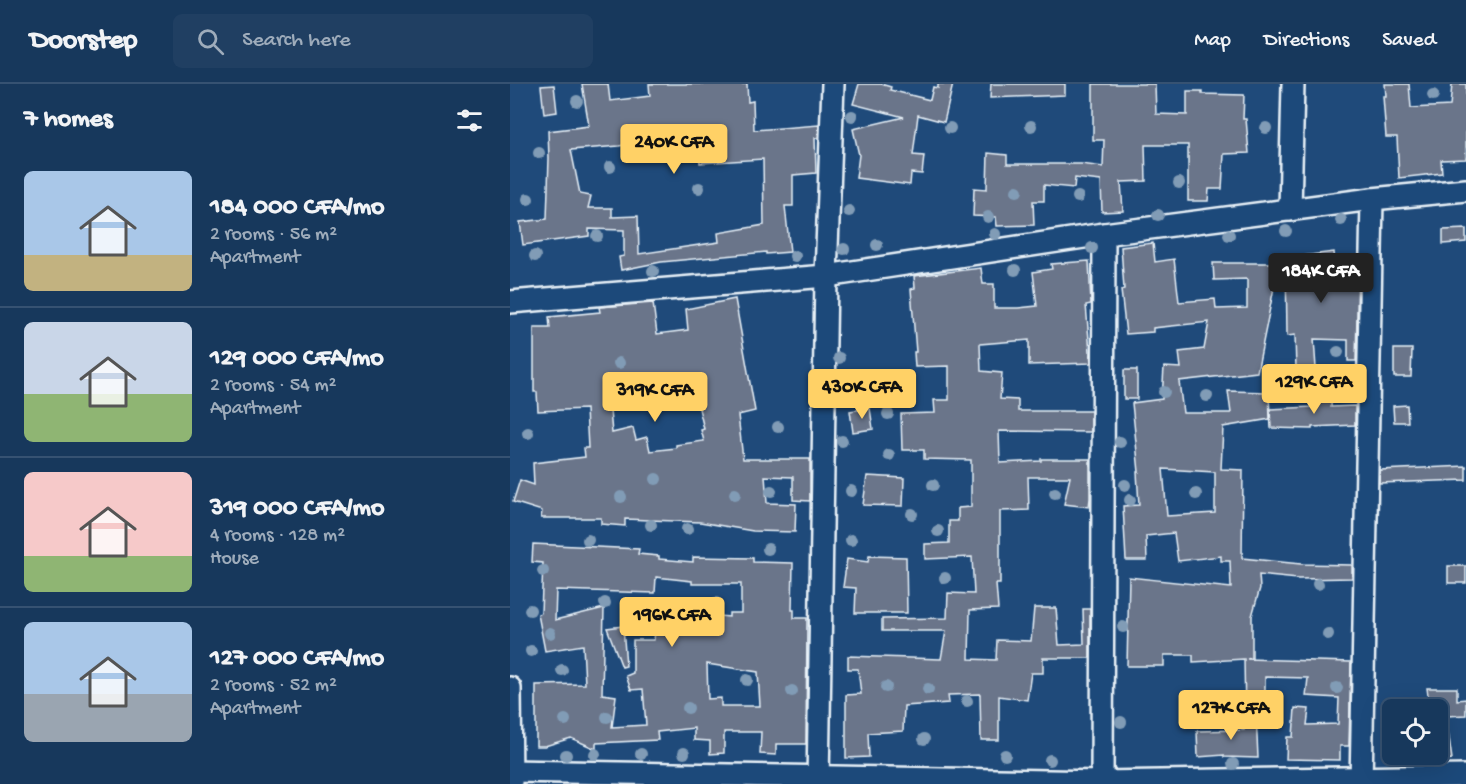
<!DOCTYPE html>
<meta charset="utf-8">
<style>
body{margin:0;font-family:"Gochi Hand",sans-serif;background:#203f62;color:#f1f3f6;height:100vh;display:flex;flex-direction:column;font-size:22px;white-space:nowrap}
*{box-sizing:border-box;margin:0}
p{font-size:20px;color:#9eacbb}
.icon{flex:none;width:33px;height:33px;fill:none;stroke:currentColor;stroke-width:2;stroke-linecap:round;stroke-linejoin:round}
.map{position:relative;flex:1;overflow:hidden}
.details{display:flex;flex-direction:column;background:#17385c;width:510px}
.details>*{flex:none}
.fabs{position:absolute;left:872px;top:615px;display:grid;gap:12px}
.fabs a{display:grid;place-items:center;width:66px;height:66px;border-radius:9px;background:#17385c;box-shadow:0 6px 24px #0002,0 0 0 2px #365272;font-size:30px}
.price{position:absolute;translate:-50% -51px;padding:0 14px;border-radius:6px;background:#ffd166;color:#111;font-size:20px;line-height:39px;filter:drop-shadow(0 2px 3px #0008)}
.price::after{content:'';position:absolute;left:50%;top:36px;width:18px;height:14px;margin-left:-9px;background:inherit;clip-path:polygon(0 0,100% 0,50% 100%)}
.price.active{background:#222;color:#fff}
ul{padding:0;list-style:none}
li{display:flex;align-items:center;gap:18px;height:150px;padding:0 24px}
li+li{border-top:2px solid #365272}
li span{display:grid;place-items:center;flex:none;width:168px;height:120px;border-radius:9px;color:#555}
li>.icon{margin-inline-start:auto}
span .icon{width:72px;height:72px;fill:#fffc;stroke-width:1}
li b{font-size:26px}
h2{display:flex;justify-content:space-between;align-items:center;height:72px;padding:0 24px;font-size:26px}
header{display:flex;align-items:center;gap:36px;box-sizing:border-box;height:84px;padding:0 30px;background:#17385c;border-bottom:2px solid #365272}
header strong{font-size:28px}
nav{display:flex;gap:33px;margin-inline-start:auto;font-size:21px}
.search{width:420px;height:54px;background:#203f62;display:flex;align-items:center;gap:15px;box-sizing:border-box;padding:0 21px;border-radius:9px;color:#9eacbb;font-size:22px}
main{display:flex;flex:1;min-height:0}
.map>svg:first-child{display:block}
</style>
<header>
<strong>Doorstep</strong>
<div class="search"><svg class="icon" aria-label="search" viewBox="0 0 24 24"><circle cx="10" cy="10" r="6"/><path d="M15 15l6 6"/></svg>Search here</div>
<nav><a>Map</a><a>Directions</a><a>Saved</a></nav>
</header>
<main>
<section class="details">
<h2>7 homes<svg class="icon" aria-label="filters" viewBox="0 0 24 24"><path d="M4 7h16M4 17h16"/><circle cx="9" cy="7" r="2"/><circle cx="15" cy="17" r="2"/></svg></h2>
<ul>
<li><span style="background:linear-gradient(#a9c7e8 70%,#c2b280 0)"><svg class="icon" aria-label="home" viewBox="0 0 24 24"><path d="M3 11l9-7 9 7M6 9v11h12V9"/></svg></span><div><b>184 000 CFA/mo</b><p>2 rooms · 56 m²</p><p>Apartment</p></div></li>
<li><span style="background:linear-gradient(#c9d6e8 60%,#8fb573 0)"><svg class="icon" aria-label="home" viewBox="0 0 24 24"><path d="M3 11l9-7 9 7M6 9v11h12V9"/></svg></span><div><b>129 000 CFA/mo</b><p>2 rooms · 54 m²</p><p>Apartment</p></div></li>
<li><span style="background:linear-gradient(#f6c9c9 70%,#8fb573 0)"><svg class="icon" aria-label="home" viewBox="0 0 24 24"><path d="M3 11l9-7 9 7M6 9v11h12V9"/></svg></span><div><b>319 000 CFA/mo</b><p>4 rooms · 128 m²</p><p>House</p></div></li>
<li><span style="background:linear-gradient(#a9c7e8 60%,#9aa5b1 0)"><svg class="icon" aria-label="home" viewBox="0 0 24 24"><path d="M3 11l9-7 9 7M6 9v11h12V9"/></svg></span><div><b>127 000 CFA/mo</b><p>2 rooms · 52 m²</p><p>Apartment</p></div></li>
</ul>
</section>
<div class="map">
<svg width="956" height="700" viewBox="0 0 956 700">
<rect width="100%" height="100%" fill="#1f4a7a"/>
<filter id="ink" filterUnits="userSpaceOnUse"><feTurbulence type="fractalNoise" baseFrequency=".0167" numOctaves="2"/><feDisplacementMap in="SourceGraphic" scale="12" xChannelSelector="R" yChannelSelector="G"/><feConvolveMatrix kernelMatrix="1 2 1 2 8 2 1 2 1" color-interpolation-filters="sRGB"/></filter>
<g filter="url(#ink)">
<g fill="#6a748a" stroke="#e8f1f8" stroke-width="1.5" fill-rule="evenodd">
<path d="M72,0h26l2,17 40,-5 -1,-12h98l1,18 5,-1 1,29 65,-5 -1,13h-3l1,35 -23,2v31h-8l5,46 -24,2v-2l-105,10 -40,8 -2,-13 5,-1v-26l-35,-1v7l-66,9 -3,-23 27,-3 2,-61 -1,-27 41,-5zM174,50v4h14l2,25 63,-4 1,66 -46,8 1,9 -80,12 -1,-38 -26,1v-9h-24l3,-12 -11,-2 -9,-44 48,-4z"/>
<path d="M349,0h22l10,3 -1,3 40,10 3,-13 5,1v-4h15l-9,38 -26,-7 -5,40 11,1 -2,18 -11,-1 -1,12 -54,-7 3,-23 -6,-26 51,-12 -51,-13z"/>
<path d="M481,0h74v11l-75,3z"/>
<path d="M583,0h62l1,30 31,1v-24h15v3l42,1 -1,24h3l3,34 -25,1 -2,35h-13l-1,12h-20v-56h-43l1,36 -25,1 2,29 -21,1 -1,-31 -26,-3 -1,10 -30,-3v16h-11l1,24 -37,1 -1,-9 -23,-1 1,-28 13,1 1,-36 19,2v9h74l22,3 1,-27h-11z"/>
<path d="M875,0h24l2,24 39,-2 2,-22h14v75l-25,1 1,13 -43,5 -2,-41h-11l-3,-41h3z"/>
<path d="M44,1l3,27 -13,2 -3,-28z"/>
<path d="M956,145v13l-23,2v-14z"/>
<path d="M643,159l2,19 19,-3 5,43 36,-3 1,10 31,-1v-29l-33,1 -1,-17h66l-22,109 -78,9 4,32h48l-3,-22 41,1 1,27 -47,8 -2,42 22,1 -1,88 59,6 51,1v13l-54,1 -39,-4 1,13 -8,28v42l-5,1 104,3 -2,84h-9v14l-54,-1 1,-22h6l2,-29 14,1 -2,16 31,-1 1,-26 -33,-2 2,-18 -43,-1v36h-20l-1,-54 -51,3v-7h-29v11h-37l2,-89 102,11 -1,-27h-9v-5l-43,5 -4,-28 -28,3 1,24h-21l-3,-54 16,-1 -2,-33h2l-7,-69 30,-4 2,-32 17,1 -2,-16 25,-3 5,-27 -56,6v4l-27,2 -5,-44 3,-1 -3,-42zM653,385l52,3v41l-48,3z"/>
<path d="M824,168l1,12h23l-2,97h-8v-21l-34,-1 2,29 -20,1 -1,-34 -8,1 -1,-78z"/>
<path d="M579,177l2,43 -5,1 5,58 -62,2v-25l-49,4 1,27 21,2 -2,26 18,1v11h73v21l-92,-1 1,32 41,-2v-2h49v39l-1,9 -25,-3 6,-27h-42l1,33 -29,1v73h-4l2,25 -28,1 -1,49 27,1 1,-20 34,1 3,-33h22l3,37 25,-1 -1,-35h7v49h-47v15h-12l-4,27 -28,-4v44h-18l-1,-46 -32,1 1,8 -45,3 -1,25 -35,2 1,24 -23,1v-63l15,-1 -3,-25h-10v-13l93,3 5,-28h-64v-12l65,-1 1,-25 26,1 -2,-37 -47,2v-15l24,-1v-22h9v-13l13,-1v-47l-47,-1v-9h-22l-1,-36 34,-1 -1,-13h15v-34l-34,1 -1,-15h2l-5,-63 4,-1 -1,-12 67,-8 2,16h11v24h24l19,-2 -4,-34 19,-3 -1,-5z"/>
<path d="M225,215l20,112 -17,4 5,44h67v42l-17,-1v-23l-28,-1 2,27 29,1 -1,28 -42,-1 -53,-9 -75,-3v7l-24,-2v-6h-60l1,-7 -29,-9 7,-22 14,5 -1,-22 52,-6 -1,-9h4l-2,-39 -48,2 -1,-19h-3v-64h16l-1,-11 51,-5 -1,-5 54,-4 4,31 31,-4 -2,-21zM185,308l9,37 -3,1 3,11 -28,4v3l-26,3 -3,-14 -11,3 -3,-12 -21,5 -3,-34z"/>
<path d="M884,265h18l-1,28h-17z"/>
<rect x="614" y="286" width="13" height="29"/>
<path d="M802,308h20l-1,15 24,-1v19l-43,2v2l-41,-1 -1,-19 42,-2z"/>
<path d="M897,321l1,17h-14l-1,-16z"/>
<path d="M360,324l3,21 -20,3 -3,-21z"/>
<path d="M956,382v14l-87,3 1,-13z"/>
<path d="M357,392l37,2 -1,28 -40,-1z"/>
<path d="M23,460l106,5 -1,5 21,2v3l34,3v-5l60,1v4l40,1 -1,47h2v8h13l-1,126h-30v11l-16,-1 1,-22h-37v21l-14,1v-13l-16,-1v-12l-37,4 1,8 -62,3v6l-25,-11 -26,8h-9v-61l49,-1 -2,-39 -38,6 -7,-37 3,-1 2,-50 -11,-1zM146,493l36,4v3h49v29h-12v4l-43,-4v7l-29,-4 -3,24h-21v33l-7,3 5,14 12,-1 3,36 -34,2 4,-31 -14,-2 2,-86 -49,12 1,-30 99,3zM197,580l51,8 2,34h-39v-8l-13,1z"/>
<path d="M359,472l37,1 1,56h-52l1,-25 -13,-1 4,-28 21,3z"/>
<rect x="938" y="482" width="18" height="17"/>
<path d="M113,542l3,40 -4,1 -15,-39z"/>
<path d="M917,604h30v12l9,-1v16l-20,1 6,43 -15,2v-48h4v-3h-11z"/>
<path d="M746,629l2,45 -34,-1v-2l-26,2 -1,-26 47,-1 -1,-16z"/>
</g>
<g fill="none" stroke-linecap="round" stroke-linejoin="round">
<defs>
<g id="street">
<path d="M780,126l3,-126"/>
<path d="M0,218l316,-26 278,-42 268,-35 94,-9"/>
<path d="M0,604l1,95"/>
<path d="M0,687l591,11 365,-6"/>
<path d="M308,700l8,-508 7,-192"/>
<path d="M592,700l2,-550"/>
<path d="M851,700l11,-585"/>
</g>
</defs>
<use href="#street" stroke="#e8f1f8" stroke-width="26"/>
<use href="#street" stroke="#1f4a7a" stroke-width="21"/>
</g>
<g fill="#819cb6">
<circle cx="923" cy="11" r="6"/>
<circle cx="67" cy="17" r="6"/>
<circle cx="342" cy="32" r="6"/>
<circle cx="521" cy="42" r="6"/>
<circle cx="440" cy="44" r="6"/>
<circle cx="756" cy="44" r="6"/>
<circle cx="29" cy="69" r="6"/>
<circle cx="100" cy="83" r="6"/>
<circle cx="669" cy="99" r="6"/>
<circle cx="189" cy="104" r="6"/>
<circle cx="507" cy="107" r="6"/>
<circle cx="568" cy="113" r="6"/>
<circle cx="18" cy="115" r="6"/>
<circle cx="339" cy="127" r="6"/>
<circle cx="648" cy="131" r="6"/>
<circle cx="478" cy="133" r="6"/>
<circle cx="831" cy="136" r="6"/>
<circle cx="776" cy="147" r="6"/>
<circle cx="485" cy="150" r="6"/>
<circle cx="719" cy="151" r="6"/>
<circle cx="87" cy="152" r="6"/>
<circle cx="367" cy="161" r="6"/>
<circle cx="582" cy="164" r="6"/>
<circle cx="334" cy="165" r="6"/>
<circle cx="25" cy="172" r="6"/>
<circle cx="285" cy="172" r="6"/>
<circle cx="505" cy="186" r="6"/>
<circle cx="143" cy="187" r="6"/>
<circle cx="828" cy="268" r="6"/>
<circle cx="329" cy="274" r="6"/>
<circle cx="109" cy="279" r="6"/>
<circle cx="798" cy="300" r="6"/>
<circle cx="654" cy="308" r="6"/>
<circle cx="336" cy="311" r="6"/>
<circle cx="697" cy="312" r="6"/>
<circle cx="378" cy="330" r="6"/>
<circle cx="268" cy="343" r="6"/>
<circle cx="18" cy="349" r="6"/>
<circle cx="332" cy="357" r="6"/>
<circle cx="610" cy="358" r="6"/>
<circle cx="379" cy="371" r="6"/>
<circle cx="146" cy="395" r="6"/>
<circle cx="423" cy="401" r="6"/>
<circle cx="615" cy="401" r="6"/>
<circle cx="261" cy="407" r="6"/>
<circle cx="341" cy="407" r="6"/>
<circle cx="545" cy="409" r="6"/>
<circle cx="225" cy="410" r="6"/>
<circle cx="686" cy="410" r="6"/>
<circle cx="111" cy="413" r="6"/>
<circle cx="620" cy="416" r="6"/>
<circle cx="402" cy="430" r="6"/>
<circle cx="141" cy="441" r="6"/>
<circle cx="177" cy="445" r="6"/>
<circle cx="428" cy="447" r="6"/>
<circle cx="78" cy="456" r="6"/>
<circle cx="341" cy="456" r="6"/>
<circle cx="258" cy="465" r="6"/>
<circle cx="33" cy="487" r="6"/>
<circle cx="435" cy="494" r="6"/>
<circle cx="808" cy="500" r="6"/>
<circle cx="95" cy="519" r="6"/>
<circle cx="206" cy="519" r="6"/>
<circle cx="20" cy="526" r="6"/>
<circle cx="613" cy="543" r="6"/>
<circle cx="40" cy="549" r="6"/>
<circle cx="818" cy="550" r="6"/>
<circle cx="21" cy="567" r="6"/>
<circle cx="52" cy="586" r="6"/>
<circle cx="237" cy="596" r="6"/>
<circle cx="376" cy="603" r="6"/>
<circle cx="827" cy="604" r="6"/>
<circle cx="418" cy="605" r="6"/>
<circle cx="282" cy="607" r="6"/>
<circle cx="457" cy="617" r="6"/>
<circle cx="178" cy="624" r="6"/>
<circle cx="97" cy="633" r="6"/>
<circle cx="55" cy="636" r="6"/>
<circle cx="611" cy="638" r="6"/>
<circle cx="414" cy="655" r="6"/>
<circle cx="174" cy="669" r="6"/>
<circle cx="85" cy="670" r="6"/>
<circle cx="131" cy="670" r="6"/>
<circle cx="56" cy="671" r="6"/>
<circle cx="495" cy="671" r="6"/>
<circle cx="540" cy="676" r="6"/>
<circle cx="723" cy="680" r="6"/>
</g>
</g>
</svg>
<div class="fabs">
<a><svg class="icon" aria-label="locate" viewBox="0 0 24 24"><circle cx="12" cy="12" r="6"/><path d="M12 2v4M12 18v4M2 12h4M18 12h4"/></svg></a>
</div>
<b class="price" style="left:164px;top:91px">240K CFA</b>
<b class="price active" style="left:811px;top:220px">184K CFA</b>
<b class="price" style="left:804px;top:331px">129K CFA</b>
<b class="price" style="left:352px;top:336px">430K CFA</b>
<b class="price" style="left:145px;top:339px">319K CFA</b>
<b class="price" style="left:162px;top:564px">196K CFA</b>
<b class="price" style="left:721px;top:657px">127K CFA</b>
</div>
</main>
